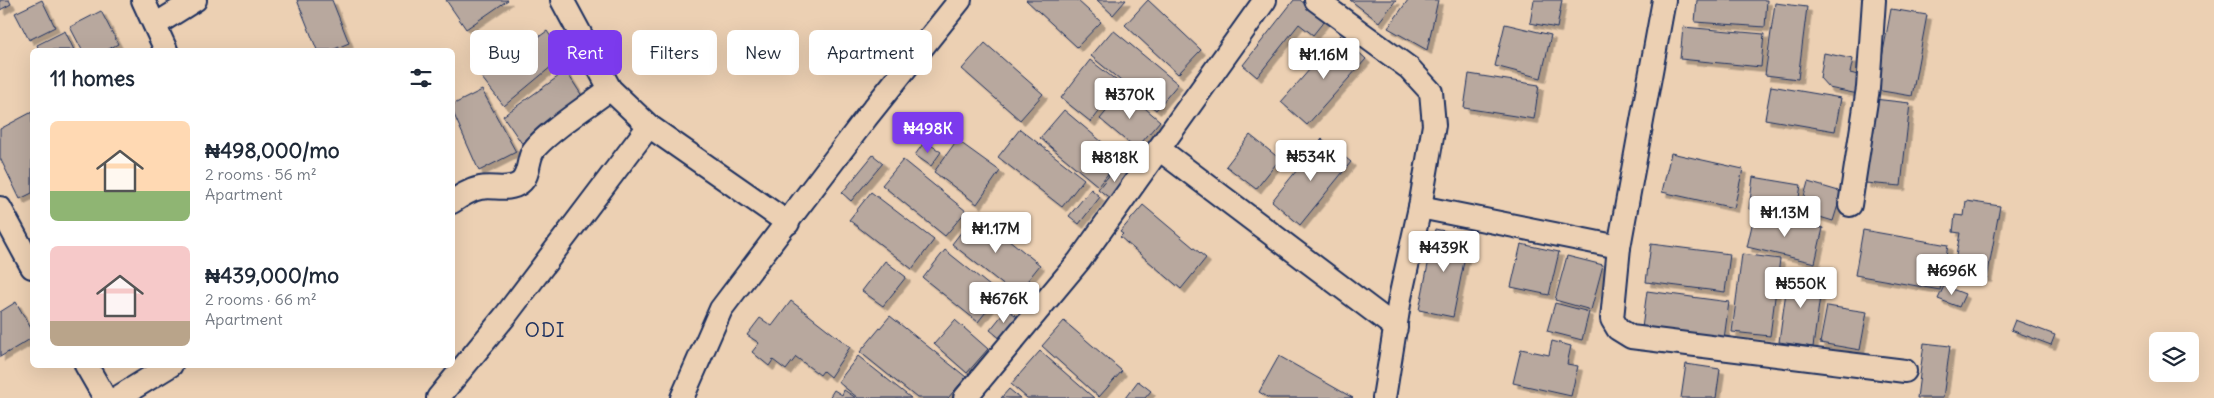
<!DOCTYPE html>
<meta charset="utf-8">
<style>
body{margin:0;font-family:Delius,sans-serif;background:#f2f2f3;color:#1f2937;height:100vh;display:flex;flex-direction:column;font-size:19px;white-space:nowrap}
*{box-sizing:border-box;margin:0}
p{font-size:16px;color:#747a83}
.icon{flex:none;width:28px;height:28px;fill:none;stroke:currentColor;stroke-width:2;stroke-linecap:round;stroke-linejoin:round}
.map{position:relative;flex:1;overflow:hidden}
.side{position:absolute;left:30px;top:48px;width:425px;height:320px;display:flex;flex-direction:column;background:#fff;border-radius:8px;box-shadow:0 5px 20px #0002}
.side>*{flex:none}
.top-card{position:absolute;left:470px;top:30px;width:475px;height:45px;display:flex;gap:10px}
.controls{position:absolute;left:2149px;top:332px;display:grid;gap:10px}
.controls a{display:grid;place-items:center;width:50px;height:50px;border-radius:8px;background:#fff;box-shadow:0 5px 20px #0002;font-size:25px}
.price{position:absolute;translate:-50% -42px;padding:0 11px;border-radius:5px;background:#fff;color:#222;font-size:16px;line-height:32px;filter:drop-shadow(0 1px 2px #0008)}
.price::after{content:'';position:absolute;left:50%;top:30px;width:15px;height:11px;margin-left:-8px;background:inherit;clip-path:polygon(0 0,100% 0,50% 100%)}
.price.active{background:#7c3aed;color:#fff}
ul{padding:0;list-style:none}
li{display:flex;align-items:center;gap:15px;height:125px;padding:0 20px}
li span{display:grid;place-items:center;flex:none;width:140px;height:100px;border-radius:8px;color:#555}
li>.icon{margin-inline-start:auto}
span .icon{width:60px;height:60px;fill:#fffc;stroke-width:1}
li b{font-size:21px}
h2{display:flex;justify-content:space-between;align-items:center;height:60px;padding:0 20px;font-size:21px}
.pill{padding:0 18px;border-radius:8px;background:#fff;box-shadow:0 5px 20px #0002;font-size:18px;line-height:45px}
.pill.active{background:#7c3aed;color:#fff}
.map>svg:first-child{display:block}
</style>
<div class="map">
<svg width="2214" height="398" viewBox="0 0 2214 398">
<defs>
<filter id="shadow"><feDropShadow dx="4.5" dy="4.5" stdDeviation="0" flood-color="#0004"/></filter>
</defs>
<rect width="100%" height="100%" fill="#ecd0b3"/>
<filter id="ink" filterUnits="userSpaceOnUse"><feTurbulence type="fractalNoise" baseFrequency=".02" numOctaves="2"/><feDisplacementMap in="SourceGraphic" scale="10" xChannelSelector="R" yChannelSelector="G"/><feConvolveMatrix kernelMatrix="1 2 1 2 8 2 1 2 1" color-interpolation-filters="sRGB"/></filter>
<g filter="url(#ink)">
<g fill="#b8a89e" stroke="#1b2f5e" filter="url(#shadow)">
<path d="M0,0h9l2,4 -11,6z"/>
<path d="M42,0l13,27 -26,13 -14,-27z"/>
<path d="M297,0h35l17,43 -17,7h-15z"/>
<path d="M446,0h62l-42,29z"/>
<path d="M1026,0h51l24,22 -24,25z"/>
<path d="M1097,0h29l-13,15z"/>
<path d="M1148,0l53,50 -23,24 -53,-49z"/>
<path d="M1294,0h6l25,20 -12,15 -14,-11 -42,53 -14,-12z"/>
<path d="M1350,0h46l-17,22z"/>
<path d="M1408,0h30l-11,50 -39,-22z"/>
<path d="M1534,0h28l-5,28 -27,-5z"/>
<path d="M1697,0h70l-2,27 -70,-5z"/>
<path d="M1775,3l32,4 -9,72 -33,-4z"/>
<path d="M1891,9l36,6 -15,81 -36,-6z"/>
<path d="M101,11l17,33 -11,6h-25l-12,-23z"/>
<path d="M1505,24l46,11 -10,43 -46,-12z"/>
<path d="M1683,27l81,7 -3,33 -81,-8z"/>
<path d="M1113,30l65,54 -22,26 -65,-54z"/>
<path d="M65,31l9,19h-35l-2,-5z"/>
<path d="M547,31l17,25 -60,50 -22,-28z"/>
<path d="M1340,35l26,24 -59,66 -26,-23z"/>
<path d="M985,43l58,51 -23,26 -58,-51z"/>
<path d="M1824,53l29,6 -3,14 12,3 -4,18 -29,-6 -9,-10z"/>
<path d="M1090,60l31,24 -30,38 -30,-24z"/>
<path d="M566,71l20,31 -61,46 -22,-32z"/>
<path d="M1469,74l70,11 -5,34 -70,-11z"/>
<path d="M1771,86l70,12 -6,33 -70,-12z"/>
<path d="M482,90l34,62 -37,19 -27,-61v-5z"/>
<path d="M1124,90l36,31 -24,28 -36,-30z"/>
<path d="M1874,99l36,4 -9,83 -36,-3z"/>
<path d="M1064,110l57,48 -23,28 -58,-48z"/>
<path d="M32,112v81l-12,6 -20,-41v-29z"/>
<path d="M1020,129l64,50 -22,28 -64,-50z"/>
<path d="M1250,135l30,24 -24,30 -30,-23z"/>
<path d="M1322,139l29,23 -51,63 -28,-24z"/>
<path d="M957,140l43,31 -23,33 -43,-32z"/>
<path d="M925,141l16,11 -10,14 -16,-11z"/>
<path d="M1671,153l72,16 -9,39 -72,-16z"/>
<path d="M873,155l10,8 -32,38 -9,-8z"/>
<path d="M903,160l63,51 -21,25 -63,-51z"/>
<path d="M1117,166l15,11 -21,22 -13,-10z"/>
<path d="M1753,177l48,8 -5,31 -47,-7z"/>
<path d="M1808,182l34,10 -9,29 -33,-10z"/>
<path d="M1091,189l9,8 -21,27 -10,-8z"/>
<path d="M871,192l63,48 -22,29 -63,-49z"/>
<path d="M1966,201l34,5 -13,72 -34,-5 7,-40 -7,-1 2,-17 9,1z"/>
<path d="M1143,205l63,53 -25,31 -61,-52 3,-3 -3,-2z"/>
<path d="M1755,212l68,16 -8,35 -68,-16z"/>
<path d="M976,213l64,52 -24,30 -64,-51z"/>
<path d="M1435,229l34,7 -16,81 -34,-7z"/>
<path d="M1863,230l85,15 -8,45 -85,-15z"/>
<path d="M1521,244l38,8 -10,43 -38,-8z"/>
<path d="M1651,244l79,10 -5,38 -79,-10z"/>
<path d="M945,250l55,44 -22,28 -55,-44z"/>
<path d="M1742,254l38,5 -10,77 -38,-4z"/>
<path d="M1567,256l36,9 -12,45 -36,-10z"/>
<path d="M885,261l21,16 -23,29 -21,-15z"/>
<path d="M1789,270l34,5 -10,72 -34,-5z"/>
<path d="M1944,286l21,8 -6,13 -21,-8z"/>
<path d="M1647,291l82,11 -5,37 -82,-11z"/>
<path d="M791,301l59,46 -20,30 -7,-6 -3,4 -24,-18 -10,13 -13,-10 -4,6 -17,-14 7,-9 -12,-8 13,-17 12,8z"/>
<path d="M16,302l16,28v8l-32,19v-45z"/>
<path d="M1555,303l34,9 -7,28 -35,-9z"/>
<path d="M1827,306l40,6 -7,38 -40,-7z"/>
<path d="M1007,309l12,9 -17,22 -12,-10z"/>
<path d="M890,316l76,61 -18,21h-31l-57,-46z"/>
<path d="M955,320l33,29 -21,24 -33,-29z"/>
<path d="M2015,320l40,15 -4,10 -40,-15z"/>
<path d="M1064,321l58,50 -23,26 -57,-51z"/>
<path d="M1552,341l19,5 -4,18 11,2 -7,30 -58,-13 8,-34 28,6z"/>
<path d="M1924,343l26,3 -7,52h-26z"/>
<path d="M1040,351l54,47h-67l-16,-14z"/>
<path d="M858,356l53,42h-53l-20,-16z"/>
<path d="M1279,356l74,42h-84l-10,-6z"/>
<path d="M1686,364l34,5 -4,29h-35z"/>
<path d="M1138,381l13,10 -6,7h-20z"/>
<path d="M1009,389l11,9h-19z"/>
<path d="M834,390l8,5 2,-5 12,8h-27z"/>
</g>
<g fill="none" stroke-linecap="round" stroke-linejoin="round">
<defs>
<g id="street">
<path d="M143,0l23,50"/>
<path d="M562,0l48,89 39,37 139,97"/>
<path d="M1316,0l93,68 22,24 3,33 -14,82 -20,91 -16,100"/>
<path d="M1664,0l-45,247 -7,72 6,10 13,8 274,34"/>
<path d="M155,25l40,-25"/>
<path d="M1159,149l237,179"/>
<path d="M452,202c9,-6 18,-12 28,-14 13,-3 28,4 40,-5 10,-8 7,-22 13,-32 11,-17 59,-48 77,-62"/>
<path d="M1850,205l18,-117 6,-88"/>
<path d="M1420,207l199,40"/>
<path d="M0,208l32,59"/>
<path d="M86,365l19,33"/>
<path d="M117,398l54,-33"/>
<path d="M438,398l68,-83 143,-189"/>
<path d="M682,398l39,-89 145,-191 94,-118"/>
<path d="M965,398l114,-137 186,-261"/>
</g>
</defs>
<use href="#street" stroke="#1b2f5e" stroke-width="26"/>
<use href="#street" stroke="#ecd0b3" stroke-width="22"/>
</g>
</g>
<g text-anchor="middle" stroke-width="4.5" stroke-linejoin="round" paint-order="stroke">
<g font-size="20" letter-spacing="1" fill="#1b2f5e" stroke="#ecd0b3">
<text x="545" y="337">ODI</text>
</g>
</g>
</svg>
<div class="controls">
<a><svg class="icon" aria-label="layers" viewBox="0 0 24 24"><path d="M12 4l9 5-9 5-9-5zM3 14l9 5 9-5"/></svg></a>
</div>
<b class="price" style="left:1324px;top:80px">₦1.16M</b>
<b class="price" style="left:1130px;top:120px">₦370K</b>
<b class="price active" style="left:928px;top:154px">₦498K</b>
<b class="price" style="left:1311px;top:182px">₦534K</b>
<b class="price" style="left:1115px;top:183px">₦818K</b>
<b class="price" style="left:1785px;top:238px">₦1.13M</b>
<b class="price" style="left:996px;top:254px">₦1.17M</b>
<b class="price" style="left:1444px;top:273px">₦439K</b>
<b class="price" style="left:1952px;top:296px">₦696K</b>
<b class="price" style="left:1801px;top:309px">₦550K</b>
<b class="price" style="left:1004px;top:324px">₦676K</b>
<div class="top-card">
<a class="pill">Buy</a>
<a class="pill active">Rent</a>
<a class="pill">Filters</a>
<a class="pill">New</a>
<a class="pill">Apartment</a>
</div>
<section class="side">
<h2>11 homes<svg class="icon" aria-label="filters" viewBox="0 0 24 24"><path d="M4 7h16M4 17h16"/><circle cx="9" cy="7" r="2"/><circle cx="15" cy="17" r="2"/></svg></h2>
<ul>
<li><span style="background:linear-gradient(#ffd9b3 70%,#8fb573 0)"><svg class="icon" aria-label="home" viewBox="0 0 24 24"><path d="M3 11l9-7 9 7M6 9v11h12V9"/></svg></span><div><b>₦498,000/mo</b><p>2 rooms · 56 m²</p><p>Apartment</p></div></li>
<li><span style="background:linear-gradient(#f6c9c9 75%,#b9a48a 0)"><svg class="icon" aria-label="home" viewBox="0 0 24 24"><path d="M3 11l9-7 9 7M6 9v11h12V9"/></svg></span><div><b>₦439,000/mo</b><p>2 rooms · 66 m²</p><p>Apartment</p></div></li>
</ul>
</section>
</div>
